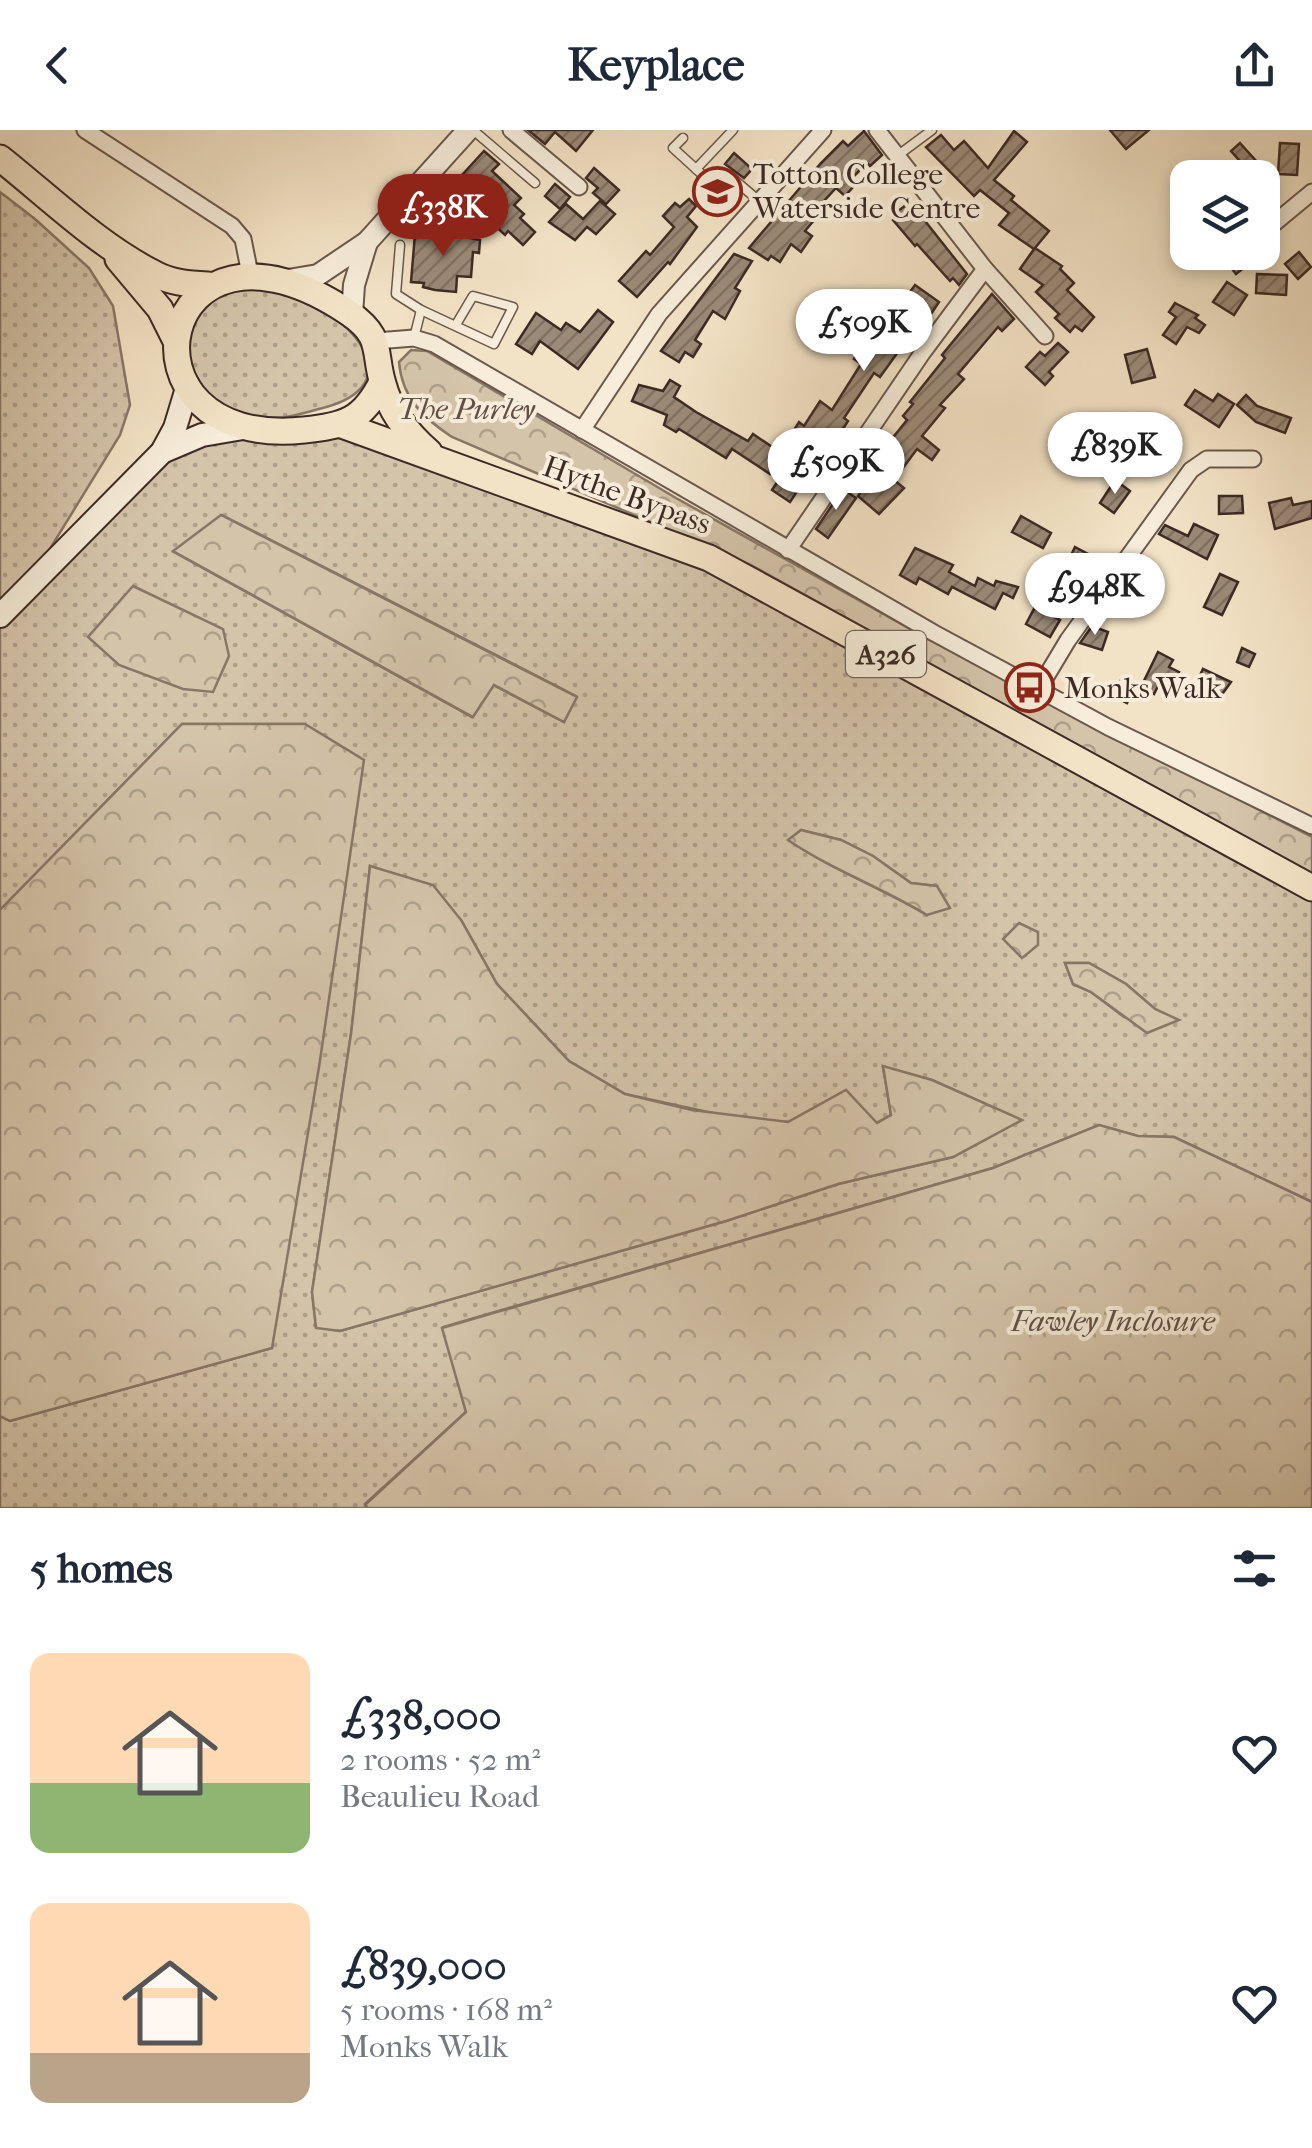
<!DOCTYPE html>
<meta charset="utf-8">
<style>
body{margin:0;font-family:"IM FELL French Canon",serif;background:#f2f2f3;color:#1f2937;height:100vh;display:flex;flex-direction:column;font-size:38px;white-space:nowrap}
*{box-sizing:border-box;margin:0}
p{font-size:32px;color:#747a83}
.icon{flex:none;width:55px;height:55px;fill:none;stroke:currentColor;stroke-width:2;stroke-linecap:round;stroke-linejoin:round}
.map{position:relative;height:1378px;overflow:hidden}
.sheet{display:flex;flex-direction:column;background:#fff;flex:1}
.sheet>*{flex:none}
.fabs{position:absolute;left:1170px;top:30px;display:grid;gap:20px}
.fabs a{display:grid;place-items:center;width:110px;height:110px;border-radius:20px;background:#fff;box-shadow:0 5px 15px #0003;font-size:50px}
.price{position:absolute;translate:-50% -85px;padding:0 22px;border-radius:35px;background:#fff;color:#222;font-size:32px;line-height:65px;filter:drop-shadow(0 2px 5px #0008)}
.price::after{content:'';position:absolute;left:50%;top:60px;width:30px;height:22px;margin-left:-15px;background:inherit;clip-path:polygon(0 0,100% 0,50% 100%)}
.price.on{background:#8f2418;color:#fff}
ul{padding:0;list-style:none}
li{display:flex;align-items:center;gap:30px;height:250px;padding:0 30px}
li span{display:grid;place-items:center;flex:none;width:280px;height:200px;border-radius:20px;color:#555}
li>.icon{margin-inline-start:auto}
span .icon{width:120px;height:120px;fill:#fffc;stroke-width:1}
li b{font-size:42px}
h2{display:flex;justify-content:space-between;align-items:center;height:120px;padding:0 30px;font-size:42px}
header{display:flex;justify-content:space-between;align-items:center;height:130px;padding:0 30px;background:#fff;font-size:45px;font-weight:800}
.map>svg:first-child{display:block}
</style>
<header><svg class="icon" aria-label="back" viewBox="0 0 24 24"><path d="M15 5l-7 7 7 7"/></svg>Keyplace<svg class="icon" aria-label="share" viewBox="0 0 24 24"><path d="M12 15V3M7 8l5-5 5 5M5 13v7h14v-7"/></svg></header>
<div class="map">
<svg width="1312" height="1378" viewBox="0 0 1312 1378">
<defs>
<pattern id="grass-dots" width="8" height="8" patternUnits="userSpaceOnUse" patternTransform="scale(2.5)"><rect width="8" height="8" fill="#d4c4aa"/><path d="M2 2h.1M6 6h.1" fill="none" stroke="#ad9f8a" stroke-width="1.8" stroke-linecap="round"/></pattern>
<pattern id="forest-crowns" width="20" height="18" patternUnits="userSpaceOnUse" patternTransform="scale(2.5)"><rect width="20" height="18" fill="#d4c4aa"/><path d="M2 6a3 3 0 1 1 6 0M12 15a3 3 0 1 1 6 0" fill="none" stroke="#ad9f8a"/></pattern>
<pattern id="building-hatch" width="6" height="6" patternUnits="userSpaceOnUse" patternTransform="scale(2.5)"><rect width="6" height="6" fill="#9b8a78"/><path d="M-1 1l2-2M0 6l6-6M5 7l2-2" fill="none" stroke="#807162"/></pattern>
</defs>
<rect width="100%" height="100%" fill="#f3e3c6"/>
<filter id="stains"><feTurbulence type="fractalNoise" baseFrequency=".002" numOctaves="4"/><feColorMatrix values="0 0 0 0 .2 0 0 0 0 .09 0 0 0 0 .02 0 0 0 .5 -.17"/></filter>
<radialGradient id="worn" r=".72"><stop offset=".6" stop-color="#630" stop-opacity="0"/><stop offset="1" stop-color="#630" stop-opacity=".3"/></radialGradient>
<g fill="url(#grass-dots)" stroke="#887767" stroke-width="2.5" fill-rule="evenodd">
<path d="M0,62l35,27 54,49 24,38 17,99 -10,30 -72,117 -48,51z"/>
<path d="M227,158c28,2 58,0 84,14 54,29 93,87 8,107 -25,7 -41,12 -68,7 -18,-3 -39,-19 -55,-28l-10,-40 14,-44z"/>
<path d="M344,304l381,140 587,319v309l-138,-65 -36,-1 -39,-11 -106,43 -550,159 23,85 -101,92 3,4h-368v-92l10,5 262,-73 33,-624h-123l-182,186v-285l175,-174 30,-12zM222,385l354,181 -12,26 -71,-37 -21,32 -298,-165zM801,700l40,10 32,16 38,27 26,3 -10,29c-45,-27 -95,-45 -138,-75zM370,736l91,54 36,64 72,77 56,33 106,23 57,5 58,-32 30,33 15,-8 -8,-48 49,13 89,40 -68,37 -115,27 -112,37 -386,110 -24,-4 -4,-35 39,-258zM1065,833h24l37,21 29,25 23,12 -54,-4 -33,-25 -18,-8z"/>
</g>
<g fill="url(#forest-crowns)" stroke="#887767" stroke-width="2.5">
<path d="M411,220l16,1 249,147 252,141 384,198v39l-561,-311 -299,-128c-29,-19 -50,-39 -53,-75z"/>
<path d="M221,385l356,182 -13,25 -70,-37 -21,32 -300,-166z"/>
<path d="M133,456l90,43 6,27 -16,36 -30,-3 -64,-24 -31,-28z"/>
<path d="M182,594h123l59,36 -45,307 -47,281 -262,73 -10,-5v-506z"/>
<path d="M801,700l40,10 32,16 38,27 26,3 13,22 -23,7c-46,-28 -95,-45 -139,-75z"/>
<path d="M370,736l63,19 28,35 36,64 72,77 56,33 67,16 96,12 58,-32 31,33 14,-8 -8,-49 49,14 90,40 -69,37 -115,27 -112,37 -386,110 -24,-3 -4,-36 39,-258z"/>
<path d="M1019,793l19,9v13l-16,13 -19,-19z"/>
<path d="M1065,833h24l37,21 29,25 24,11 -32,13 -56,-41 -18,-8z"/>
<path d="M1099,995l39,11 36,1 138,65v306h-944l-3,-3 101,-93 -24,-84 551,-160z"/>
</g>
<g fill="url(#building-hatch)" stroke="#3c2a24" stroke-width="2.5">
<path d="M528,0h65l-17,21 -21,-19 -10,12z"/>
<path d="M1110,0h39l-23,19z"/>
<path d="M864,1l18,24 -12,11 -3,-3 -19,19 5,5 -8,9 -9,-8 -25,27 4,4 -10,12 7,5 -11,16 -10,-8 -11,18 -9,-6 -3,4 -19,-12 72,-85 22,-22 5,5z"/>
<path d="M1014,1l13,11 -33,38 20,16 -3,4 38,31 -14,17 27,18 -2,3 14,14 -7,7 27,27 -12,14 -7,-5 -5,6 -15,-14 4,-4 -23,-22 7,-7 -23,-16 14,-20 -35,-24 10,-12 -29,-23 -6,6 -48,-49 15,-12 13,15 10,-9 24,27z"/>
<path d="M1240,13l17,19 -9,8 -17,-19z"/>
<path d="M1280,13l19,1 -2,31 -19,-1z"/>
<path d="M484,21l15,13 -7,7 29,27 -7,7 10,9 -4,4 15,14 -12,13 -15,-14 -3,4 -39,-36 -10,11 -14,-13z"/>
<path d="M734,23l18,16 -8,9 -19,-14z"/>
<path d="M594,38l25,22 -13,14 -13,-11 5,-5 -12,-10z"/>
<path d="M555,54l15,13 -10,12 -15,-13z"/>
<path d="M689,69l7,7 -9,11 10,10 -27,37 -2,-2 -31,35 -18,-16 27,-30 4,4 24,-28 -11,-11 12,-13 5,4z"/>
<path d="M600,71l15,13 -19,20 -9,-7 -12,13 -26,-18 17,-18 17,15z"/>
<path d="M910,72l57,72 -8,11 -6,-7 -3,3 -33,-37 -2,2 -22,-26 5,-9z"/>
<path d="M444,98l16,2v6l20,4 -1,13 -6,-1 -2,25 -14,-1 -1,16 -21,-2 -12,-3 1,-4 -13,-1 4,-48 28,2z"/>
<path d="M1219,122h23l8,11 -14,11z"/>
<path d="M1299,122l12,15 -13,12 -13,-15z"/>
<path d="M734,124l18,7 -17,27 5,3 -15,28 -12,-8 -18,29 6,4 -8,13 -8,-5 -6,10 -18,-11z"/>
<path d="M1257,144l30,1 -1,20 -30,-2z"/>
<path d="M1227,152l20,13 -13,20 -21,-13z"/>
<path d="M915,155l24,17 -12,18 -4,-3 -43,60 -6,-4 -30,45 4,3 -12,19 -4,-2 -16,23 -29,-20 12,-19 5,4 16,-25 12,9 29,-46 -7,-5 9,-14 9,6 14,-23 -5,-4 15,-21 4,3z"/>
<path d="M992,164l22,25 -12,12 -4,-4 -40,47 6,5 -24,26 5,3 -23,28 17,14 -7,10 -15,-11 -23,31 10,8 -25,26 -21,-18 23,-30 -7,-5 33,-41 -4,-4 10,-12 -3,-2 35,-44 -3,-3z"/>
<path d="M1175,173l23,12 -3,3 10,7 -6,8 -12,-6 -11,17 -13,-9 13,-18 -7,-5z"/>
<path d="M598,180l15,12 -35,47 -38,-28 -8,13 -16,-10 20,-31 25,17 5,-7 14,9z"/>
<path d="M1058,213l10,9 -19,20 4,4 -8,9 -19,-18 14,-15 5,4z"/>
<path d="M1147,219l8,28 -23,6 -7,-28z"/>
<path d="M670,250l10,6 -6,11 22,15 52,29 5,-7 31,21 -14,19 -38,-25 -6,9 -47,-29 -3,3 -12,-7 3,-10 -35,-14 7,-16 24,6z"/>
<path d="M1195,260l18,11 5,-7 16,10 -15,23 -34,-22z"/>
<path d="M1246,265l11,11 34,12 -6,15 -29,-11 -19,-17z"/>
<path d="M1137,291l20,12 -34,44 -16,-10z"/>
<path d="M782,345l18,12 -10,15 -18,-12z"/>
<path d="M1115,350l15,11 -16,22 -14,-10z"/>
<path d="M843,359l13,9 -28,40 -12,-9z"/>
<path d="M1219,366h23l1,17 -24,1z"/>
<path d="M1291,368l2,7 19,-4v17l-37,11 -6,-26z"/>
<path d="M1021,386l30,17 -8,15 -31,-16z"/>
<path d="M1194,394l24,11 -11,24 -48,-25 6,-9 23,11z"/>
<path d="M1075,417l15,8 -20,33 -11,-7z"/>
<path d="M915,418l38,17 -4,7 26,14 3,-8 16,8 2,-5 22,6 -5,11 -10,-5 -8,16 -43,-22 -4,7 -29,-16 -3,6 -16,-9z"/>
<path d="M1220,444l18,8 -16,33 -18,-8z"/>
<path d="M1035,477l25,13 -10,17 -24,-13z"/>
<path d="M1092,496l16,6 -6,18 -22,-7z"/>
<path d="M1242,518l13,6 -6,13 -12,-5z"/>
<path d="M1158,522l15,8 -4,7 10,5 -9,18 -11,-6 -5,10 -13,-7z"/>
<path d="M1203,539l28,13 -13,18 -24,-12z"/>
<path d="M1122,548l14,7 -9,18 -14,-7z"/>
</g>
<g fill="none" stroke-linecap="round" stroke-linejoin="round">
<defs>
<g id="service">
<path d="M473,0l62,53"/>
<path d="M683,8l-10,10 45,41 12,-13 29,25"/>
<path d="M897,26l35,-26"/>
<path d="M696,39l37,-39"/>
<path d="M400,115l-4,49 25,16 -7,28"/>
<path d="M421,180l73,34 19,-37 -40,-11 -16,27"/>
</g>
<g id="minor">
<path d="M85,0l147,96 11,13 8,40"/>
<path d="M511,0l68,57"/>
<path d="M877,0l108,139 60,67"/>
<path d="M1265,101l47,-39"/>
<path d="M376,211l38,-3 20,6 500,289 174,94 204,99"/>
<path d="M582,300l77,-116 164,-184"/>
<path d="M788,420l135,-198 62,-83"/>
<path d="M1038,560l30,-50 123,-170 16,-11h46"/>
</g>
<g id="tertiary">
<path d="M282,151l36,-6 49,-33 101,-112"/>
<path d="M352,185l2,-30 13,-43"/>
</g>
<g id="secondary">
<path d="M162,322l40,-17 41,-7"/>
<path d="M0,486l162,-164 13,-24 13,-43"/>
</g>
<g id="primary">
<path d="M0,28c49,39 99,88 155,116 17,9 35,10 53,11"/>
<path d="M118,129l42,50 16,32"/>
<path d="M382,252c-19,38 -37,44 -78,48 -200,21 -149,-248 45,-117 35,24 24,38 34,71 7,27 25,50 46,68"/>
<path d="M342,295l367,133 603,330"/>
</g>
</defs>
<use href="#service" stroke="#6a584c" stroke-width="11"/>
<use href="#minor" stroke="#6a584c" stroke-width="19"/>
<use href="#tertiary" stroke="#6a584c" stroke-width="24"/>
<use href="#secondary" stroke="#3c2a24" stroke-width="26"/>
<use href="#primary" stroke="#3c2a24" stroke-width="29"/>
<use href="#service" stroke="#f7edda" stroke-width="8"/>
<use href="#minor" stroke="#f7edda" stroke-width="15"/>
<use href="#tertiary" stroke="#f7edda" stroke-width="20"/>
<use href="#secondary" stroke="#f7edda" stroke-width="22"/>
<use href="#primary" stroke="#f3e3c6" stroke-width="25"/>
</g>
<defs>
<symbol id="university-ring" viewBox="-11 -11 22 22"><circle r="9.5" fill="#f7edda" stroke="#8f2418" stroke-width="1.5"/><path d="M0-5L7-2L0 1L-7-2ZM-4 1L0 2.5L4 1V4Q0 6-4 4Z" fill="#8f2418"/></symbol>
<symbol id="bus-ring" viewBox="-11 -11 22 22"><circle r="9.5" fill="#f7edda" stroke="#8f2418" stroke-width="1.5"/><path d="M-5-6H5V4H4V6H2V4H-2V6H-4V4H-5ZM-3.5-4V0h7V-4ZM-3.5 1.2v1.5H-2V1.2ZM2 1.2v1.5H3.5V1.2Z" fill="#8f2418"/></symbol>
</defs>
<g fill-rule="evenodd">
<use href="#university-ring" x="690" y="34" width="55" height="55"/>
<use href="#bus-ring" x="1002" y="530" width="55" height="55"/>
</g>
<g text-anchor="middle" stroke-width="8" stroke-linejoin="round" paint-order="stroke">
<rect fill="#f7edda" stroke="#74645b" stroke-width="2.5" x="846" y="501" width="80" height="46" rx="8"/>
<g font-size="28" font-weight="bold" fill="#3c2a24">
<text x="886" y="534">A326</text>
</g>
<g font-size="30" fill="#3c2a24" stroke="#f7edda" text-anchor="start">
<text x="753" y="54">Totton College<tspan x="753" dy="34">Waterside Centre</tspan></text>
<text x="1064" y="568">Monks Walk</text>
</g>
<g font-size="30" font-style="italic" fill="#625046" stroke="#f7edda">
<text x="466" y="289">The Purley</text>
<text x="1113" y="1201">Fawley Inclosure</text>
</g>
<g font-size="30" fill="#3c2a24" stroke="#f7edda">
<text transform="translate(627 365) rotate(20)" y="10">Hythe Bypass</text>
</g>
</g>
<rect width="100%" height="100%" filter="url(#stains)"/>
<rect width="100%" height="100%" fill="url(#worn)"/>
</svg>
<div class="fabs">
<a><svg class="icon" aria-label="layers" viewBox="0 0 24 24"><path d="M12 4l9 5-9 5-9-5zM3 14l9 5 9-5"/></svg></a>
</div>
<b class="price on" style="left:443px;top:129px">£338K</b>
<b class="price" style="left:864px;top:244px">£509K</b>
<b class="price" style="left:1115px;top:367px">£839K</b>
<b class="price" style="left:836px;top:383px">£509K</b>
<b class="price" style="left:1095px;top:508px">£948K</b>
</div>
<section class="sheet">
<h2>5 homes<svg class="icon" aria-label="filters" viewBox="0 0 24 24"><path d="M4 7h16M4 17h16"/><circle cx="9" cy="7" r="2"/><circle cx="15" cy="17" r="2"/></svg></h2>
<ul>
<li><span style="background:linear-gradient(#ffd9b3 65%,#8fb573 0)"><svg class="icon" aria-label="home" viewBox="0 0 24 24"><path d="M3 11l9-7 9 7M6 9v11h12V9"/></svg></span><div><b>£338,000</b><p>2 rooms · 52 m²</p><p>Beaulieu Road</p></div><svg class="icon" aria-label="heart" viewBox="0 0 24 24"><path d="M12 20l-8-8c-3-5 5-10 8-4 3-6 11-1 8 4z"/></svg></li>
<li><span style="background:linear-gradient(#ffd9b3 75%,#b9a48a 0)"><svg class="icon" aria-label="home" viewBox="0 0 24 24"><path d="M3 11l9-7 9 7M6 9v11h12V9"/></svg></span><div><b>£839,000</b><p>5 rooms · 168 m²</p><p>Monks Walk</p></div><svg class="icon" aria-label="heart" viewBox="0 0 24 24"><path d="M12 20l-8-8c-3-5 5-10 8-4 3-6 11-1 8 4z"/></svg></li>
</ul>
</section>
